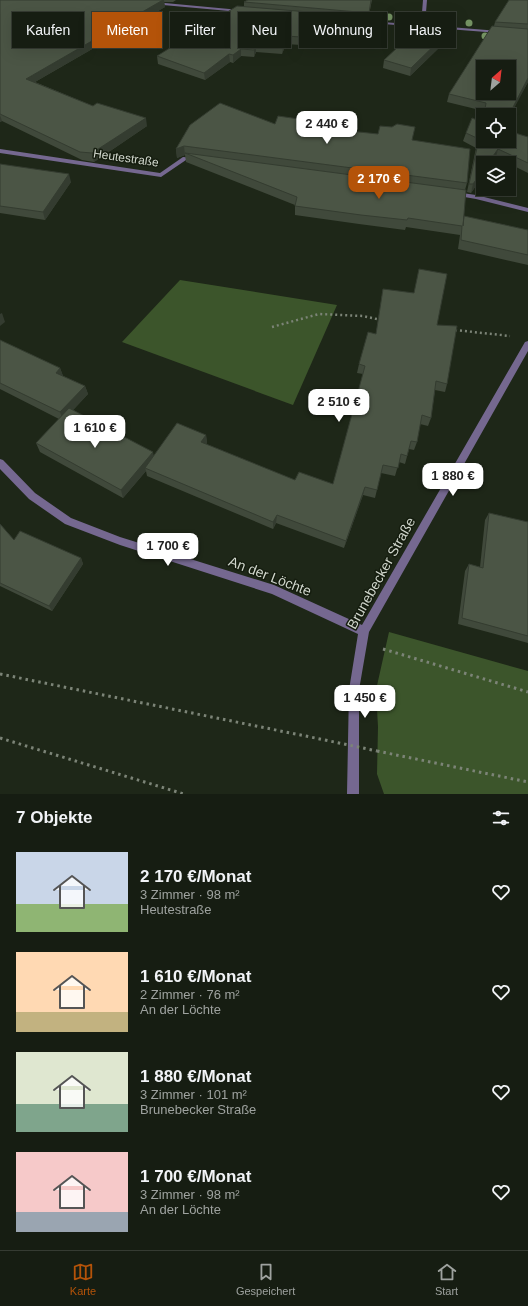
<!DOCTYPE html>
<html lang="de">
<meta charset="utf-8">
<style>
body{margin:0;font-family:Helvetica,sans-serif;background:#232a20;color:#f1f3f6;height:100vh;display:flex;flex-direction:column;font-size:15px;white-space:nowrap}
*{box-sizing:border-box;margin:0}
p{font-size:13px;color:#9ea29f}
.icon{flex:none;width:22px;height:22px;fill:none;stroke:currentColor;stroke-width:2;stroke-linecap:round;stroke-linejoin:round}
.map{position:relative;height:794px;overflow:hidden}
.side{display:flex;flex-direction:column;background:#161d12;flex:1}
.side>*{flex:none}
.hud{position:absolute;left:12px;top:12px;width:504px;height:36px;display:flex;gap:8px}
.needle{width:26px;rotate:28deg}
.buttons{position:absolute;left:476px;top:60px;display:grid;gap:8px}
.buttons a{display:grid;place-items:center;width:40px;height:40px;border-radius:0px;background:#161d12;box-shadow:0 4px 16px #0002,0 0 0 1px #353b32;font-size:20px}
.price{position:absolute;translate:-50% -34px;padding:0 9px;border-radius:8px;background:#fff;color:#222;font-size:13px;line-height:26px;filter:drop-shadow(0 1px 2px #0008)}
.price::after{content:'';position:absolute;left:50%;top:24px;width:12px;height:9px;margin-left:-6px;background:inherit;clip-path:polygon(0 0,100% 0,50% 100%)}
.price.active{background:#b45309;color:#fff}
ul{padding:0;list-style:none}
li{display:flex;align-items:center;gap:12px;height:100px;padding:0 16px}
li span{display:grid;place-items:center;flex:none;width:112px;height:80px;border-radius:0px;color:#555}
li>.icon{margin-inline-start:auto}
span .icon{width:48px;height:48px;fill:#fffc;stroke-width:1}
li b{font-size:17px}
h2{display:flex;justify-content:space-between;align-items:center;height:48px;padding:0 16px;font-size:17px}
.chip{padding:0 14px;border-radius:0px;background:#161d12;box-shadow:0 4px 16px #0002,0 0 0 1px #353b32;font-size:14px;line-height:36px}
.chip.active{background:#b45309;color:#fff}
.dock{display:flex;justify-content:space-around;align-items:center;height:56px;border-top:1px solid #353b32;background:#161d12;font-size:11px;color:#9ea29f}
.dock a{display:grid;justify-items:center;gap:2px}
.dock .active{color:#b45309}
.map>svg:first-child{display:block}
</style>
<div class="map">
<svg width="528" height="794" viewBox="0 0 528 794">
<rect width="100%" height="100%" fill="#1e2718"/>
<g fill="#3c552b">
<path d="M180,280l157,25 -44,100 -171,-63z"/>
<path d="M389,632l139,39v123h-144l-7,-20 1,-47 -2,-37z"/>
</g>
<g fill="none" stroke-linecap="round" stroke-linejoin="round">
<g stroke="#7c8477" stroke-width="2.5" stroke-dasharray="2 3" stroke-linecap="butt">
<path d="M272,327l47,-13 44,2 18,4"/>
<path d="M455,330l55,6"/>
</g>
<g stroke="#7c8477" stroke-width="3" stroke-dasharray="2.5 4" stroke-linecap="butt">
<path d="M383,649l145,43"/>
<path d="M0,674l325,66"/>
<path d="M0,738l184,56"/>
<path d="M377,751l151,31"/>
</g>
<g fill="#756890" fill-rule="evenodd">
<path d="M423,0h4l-2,25 74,6 2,1 -2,1 -142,-11 -2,-1 2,-1 64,5z"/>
<path d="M154,2l86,8 2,1 -2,1 -88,-8v-1z"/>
<path d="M0,149l160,24 23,-16 13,1 3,2 -3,2 -10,-2 -25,17 -161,-24z"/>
<path d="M455,192l21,3 52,13v4l-52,-13 -23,-4v-2z"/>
<path d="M528,341v10l-159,281 -10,58v104h-12l2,-104 9,-56 -86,-40 -152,-49 -55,-21 -36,-25 -29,-30v-10l3,1 32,33 36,25 49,19 154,48 88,40 163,-283z"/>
</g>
<path stroke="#7c8477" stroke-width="3" stroke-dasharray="2.5 4" stroke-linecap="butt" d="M325,740l52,11"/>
</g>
<g fill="#749262">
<circle cx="389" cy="17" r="3.5"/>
<circle cx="469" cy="23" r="3.5"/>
<circle cx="485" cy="36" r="3.5"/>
<circle cx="469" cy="477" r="7"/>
</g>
<g fill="#40493b">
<path d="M0,0h176l-3,2h-9l1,5 -130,75 58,24 54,20 -53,36 -12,-2 -80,-39 -2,1z"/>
<path d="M248,0h124l-10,49 -76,-5 -4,10 -26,-2 -2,5 -13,-1 -8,7 -3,-1 -25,18 -47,-16 -1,-8 87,-50v-4z"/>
<path d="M528,0v82l-19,33h-26l1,-4 -37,-9 2,-8 45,-68 1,-4z"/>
<path d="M445,42l-35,34 -27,-8 1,-8z"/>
<path d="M483,116v25l45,-4v36l-32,-16 -25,36 -4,-1 9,-44 -13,-7 3,-8 16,-11z"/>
<path d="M306,120l-1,6 107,14 55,43 -2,7 -2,26 65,14v35l-70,-16 2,-14 -54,-8 -1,3 -46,-6 -64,-9v-10l-109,-43 -1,-7 -8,3 -1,-9 14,-24 85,-1z"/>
<path d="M0,164l71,18 -26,38 -45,-7z"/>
<path d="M383,289l54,36 10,59 -2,8 -10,-2 -4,28 -3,8 -8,-2 -3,18 -3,8 -5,-1 -4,15 -6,-2 -4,14 -14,-3 -6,25 -12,-3 -19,53 -68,-25 -3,6 -126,-53 -1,-5 -23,27 -83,-46 -4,-9 23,-24 -59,-30v-49l60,28 3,8 22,10 3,8 -15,16 81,46 52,-21 1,8 -1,1 89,36 38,4 30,-110 -6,-1 2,-9 17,-30z"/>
<path d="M489,513l39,9v121l-70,-19 7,-53 4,-7 11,3 5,-47z"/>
<path d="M0,524l14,16 67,18 2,6 -31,47 -52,-25z"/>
</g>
<g fill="#343c30">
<path d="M163,0h1l1,7 -137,79 -2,-7z"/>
<path d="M368,17l-1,7 -5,25 1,-8z"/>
<path d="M446,34l-1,8 -35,34 1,-8z"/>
<path d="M286,36v8l-4,10 1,-7z"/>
<path d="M256,44v8l-2,5v-7z"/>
<path d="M241,49v7l-8,7v-8z"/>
<path d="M229,54l1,8 -25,18 -1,-7z"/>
<path d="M528,78v4l-19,36v-3z"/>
<path d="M0,115l2,6 -2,1z"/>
<path d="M146,118l1,8 -53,36 -2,-9z"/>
<path d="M184,146l1,9 -8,3 -1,-9z"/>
<path d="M498,149l-2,8 -4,6h-4z"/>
<path d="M483,170v5l-12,18 2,-9z"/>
<path d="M69,174l2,8 -26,38 -2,-8z"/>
<path d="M2,313l3,9 -5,4v-12z"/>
<path d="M60,368l3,8 -7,-3z"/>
<path d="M85,386l3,8 -25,27 -3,-9z"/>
<path d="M206,435l1,8 -5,7 -1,-8z"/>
<path d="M153,452l2,9 -10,7 1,3 -23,27 -2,-8z"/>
<path d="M365,487l-2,8 -19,53 2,-7z"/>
<path d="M277,515l-1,8 -3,6v-7z"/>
<path d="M81,558l2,6 -31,47 -3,-5z"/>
</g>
<g fill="#4b5545" stroke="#343c30" fill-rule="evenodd">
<path d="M0,0h163l-137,79 67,27 4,-3 49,15 -54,35 -12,-1 -80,-38z"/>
<path d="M248,0h123l-2,13 -125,-11z"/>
<path d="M509,0h19v24l-33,-2z"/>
<path d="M237,6l131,11 -5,24 -77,-5 -3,11 -27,-3 -2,6 -13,-1 -8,6 -4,-1 -25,19 -47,-17z"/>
<path d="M492,26l36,3v49l-19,37h-25l2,-12 -37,-9zM483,67h26v26h-26z"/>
<path d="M415,31l31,3 -35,34 -27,-8z"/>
<path d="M220,103l55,21 3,-8 28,4 -3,6 75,8 2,-8 12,1 5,-3 18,3 -3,13 58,9 -3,34 -283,-37 -8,3 14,-24z"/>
<path d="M472,118l10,4 1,-4v23h26v-10l19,6v26l-30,-14 -10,14h-5v7l-10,14h-4l10,-45 -13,-6z"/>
<path d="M185,153l281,37 -3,36 1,-10 64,14v25l-67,-15 1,-14 -54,-8 -1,2 -46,-5 -66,-9 2,-9z"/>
<path d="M0,164l69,10 -26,38 -43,-6z"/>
<path d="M419,269l28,5 -10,51 20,1 -10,58 -11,-3 -5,37 -9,-3 -5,27 -6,-1 -4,15 -6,-2 -3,14 -15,-3 -6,25 -12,-3 -19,54 -69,-26 -4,7 -128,-54 32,-45 29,12 -5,7 94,38 4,-8 34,12 32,-118 -6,-2 9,-32 8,2 7,-45 31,4z"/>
<path d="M0,340l60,28 -4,5 29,13 -25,26 -60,-29z"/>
<path d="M69,408l84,44 -32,38 -85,-47z"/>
<path d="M489,513l39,9v114l-66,-18 7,-54 14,4z"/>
<path d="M0,524l14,16 6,-9 61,27 -32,48 -49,-23z"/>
</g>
<g text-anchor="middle" stroke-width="3" stroke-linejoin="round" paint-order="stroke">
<g font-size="12" fill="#d1d7cd" stroke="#151d0f">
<text transform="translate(126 158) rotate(8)" y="4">Heutestraße</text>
</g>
<g font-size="14" fill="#d1d7cd" stroke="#151d0f">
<text transform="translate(381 573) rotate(-61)" y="5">Brunebecker Straße</text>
<text transform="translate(270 576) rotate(21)" y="5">An der Löchte</text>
</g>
</g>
</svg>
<div class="buttons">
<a><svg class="needle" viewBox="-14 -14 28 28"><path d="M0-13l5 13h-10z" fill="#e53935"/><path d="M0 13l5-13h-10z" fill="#9ea29f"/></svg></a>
<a><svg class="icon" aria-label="locate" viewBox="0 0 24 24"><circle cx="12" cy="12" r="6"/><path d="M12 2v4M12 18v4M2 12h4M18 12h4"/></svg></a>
<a><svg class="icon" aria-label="layers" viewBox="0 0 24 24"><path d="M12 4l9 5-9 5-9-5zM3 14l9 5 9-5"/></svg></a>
</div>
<b class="price" style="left:327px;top:145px">2 440 €</b>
<b class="price active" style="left:379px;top:200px">2 170 €</b>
<b class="price" style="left:339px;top:423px">2 510 €</b>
<b class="price" style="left:95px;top:449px">1 610 €</b>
<b class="price" style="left:453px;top:497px">1 880 €</b>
<b class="price" style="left:168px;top:567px">1 700 €</b>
<b class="price" style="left:365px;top:719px">1 450 €</b>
<div class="hud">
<a class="chip">Kaufen</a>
<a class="chip active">Mieten</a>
<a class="chip">Filter</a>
<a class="chip">Neu</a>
<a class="chip">Wohnung</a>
<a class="chip">Haus</a>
</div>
</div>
<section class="side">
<h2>7 Objekte<svg class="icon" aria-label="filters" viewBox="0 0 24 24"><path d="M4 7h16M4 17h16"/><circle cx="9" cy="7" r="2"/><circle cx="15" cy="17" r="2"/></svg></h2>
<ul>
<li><span style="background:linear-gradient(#c9d6e8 65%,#8fb573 0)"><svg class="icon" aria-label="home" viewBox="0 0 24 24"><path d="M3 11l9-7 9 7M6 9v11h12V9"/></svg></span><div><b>2 170 €/Monat</b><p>3 Zimmer · 98 m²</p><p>Heutestraße</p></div><svg class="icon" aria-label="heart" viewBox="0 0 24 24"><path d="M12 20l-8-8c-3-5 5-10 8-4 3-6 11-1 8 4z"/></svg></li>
<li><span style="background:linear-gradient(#ffd9b3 75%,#c2b280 0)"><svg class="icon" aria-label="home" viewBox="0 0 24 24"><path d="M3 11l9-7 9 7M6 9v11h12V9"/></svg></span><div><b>1 610 €/Monat</b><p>2 Zimmer · 76 m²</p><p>An der Löchte</p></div><svg class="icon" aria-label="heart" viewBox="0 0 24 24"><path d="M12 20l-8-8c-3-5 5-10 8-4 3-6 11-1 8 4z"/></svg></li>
<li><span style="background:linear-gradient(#dfe7d0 65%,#7fa58c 0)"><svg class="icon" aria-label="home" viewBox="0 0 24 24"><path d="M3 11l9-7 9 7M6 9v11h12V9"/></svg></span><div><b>1 880 €/Monat</b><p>3 Zimmer · 101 m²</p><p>Brunebecker Straße</p></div><svg class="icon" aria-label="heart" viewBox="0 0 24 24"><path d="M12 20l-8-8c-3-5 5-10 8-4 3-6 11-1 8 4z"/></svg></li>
<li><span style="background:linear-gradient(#f6c9c9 75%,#9aa5b1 0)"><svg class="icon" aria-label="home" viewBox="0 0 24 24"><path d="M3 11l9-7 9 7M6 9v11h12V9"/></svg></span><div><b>1 700 €/Monat</b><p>3 Zimmer · 98 m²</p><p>An der Löchte</p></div><svg class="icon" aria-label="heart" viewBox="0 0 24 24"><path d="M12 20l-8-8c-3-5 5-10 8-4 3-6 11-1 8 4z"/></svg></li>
</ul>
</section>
<nav class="dock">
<a class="active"><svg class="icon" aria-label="map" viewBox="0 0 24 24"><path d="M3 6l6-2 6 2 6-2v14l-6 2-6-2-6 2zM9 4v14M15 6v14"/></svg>Karte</a>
<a><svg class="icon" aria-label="saved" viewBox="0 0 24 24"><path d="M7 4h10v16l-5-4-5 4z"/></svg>Gespeichert</a>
<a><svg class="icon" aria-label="home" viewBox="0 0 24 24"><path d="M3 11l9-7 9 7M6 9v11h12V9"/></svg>Start</a>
</nav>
